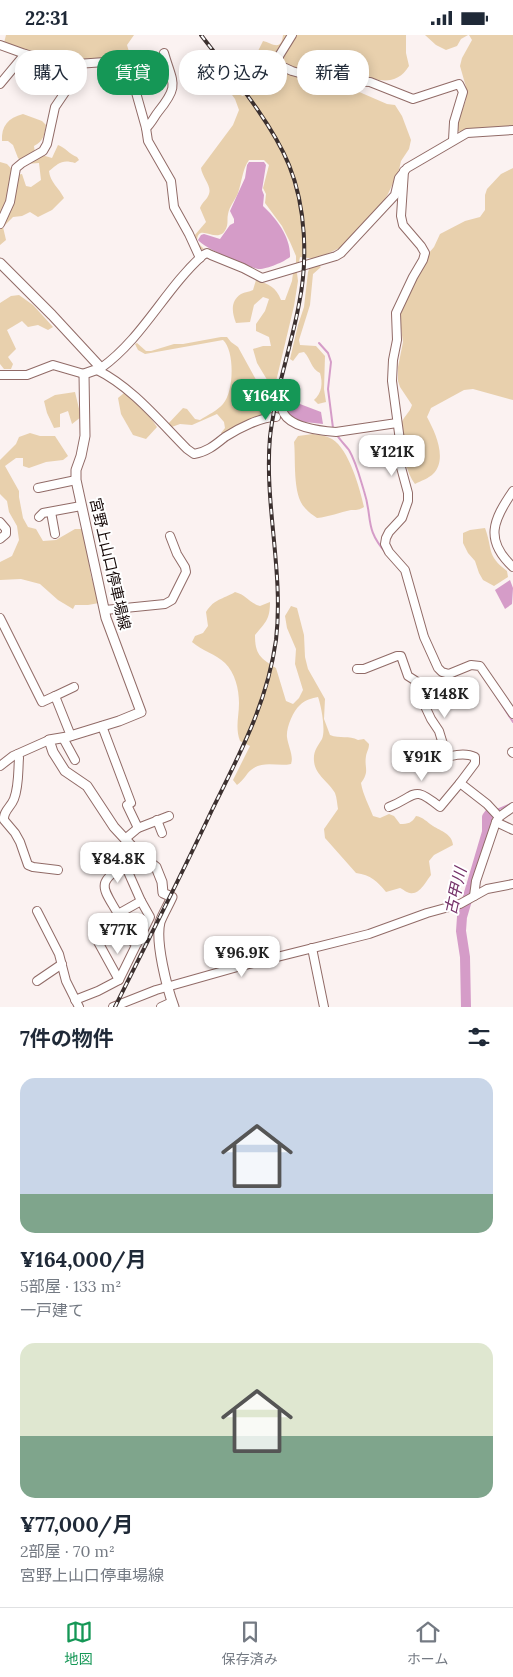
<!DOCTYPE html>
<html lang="ja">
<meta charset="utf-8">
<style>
body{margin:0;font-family:Lora,"Noto Sans JP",serif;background:#f6f6f7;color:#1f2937;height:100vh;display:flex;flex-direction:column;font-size:19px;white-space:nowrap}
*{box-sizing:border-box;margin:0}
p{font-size:16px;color:#747a83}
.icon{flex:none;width:28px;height:28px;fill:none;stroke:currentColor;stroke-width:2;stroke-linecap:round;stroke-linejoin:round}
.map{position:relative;height:972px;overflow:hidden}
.drawer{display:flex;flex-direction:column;background:#fff;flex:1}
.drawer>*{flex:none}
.guide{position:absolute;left:15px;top:15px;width:484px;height:45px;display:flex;gap:10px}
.price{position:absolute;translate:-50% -42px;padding:0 11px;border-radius:10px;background:#fff;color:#222;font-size:16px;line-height:32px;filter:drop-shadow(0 1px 2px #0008)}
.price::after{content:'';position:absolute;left:50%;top:30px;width:15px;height:11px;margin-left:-8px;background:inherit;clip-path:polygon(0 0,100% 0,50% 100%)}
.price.active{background:#159756;color:#fff}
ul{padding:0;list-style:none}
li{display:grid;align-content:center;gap:10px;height:265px;padding:0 20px}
li span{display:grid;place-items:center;height:155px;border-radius:15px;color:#555}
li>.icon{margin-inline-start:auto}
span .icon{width:90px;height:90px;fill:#fffc;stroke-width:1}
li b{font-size:21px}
h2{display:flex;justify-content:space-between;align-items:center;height:60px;padding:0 20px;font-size:21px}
.pill{padding:0 18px;border-radius:20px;background:#fff;box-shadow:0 2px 12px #0003;font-size:18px;line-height:45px}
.pill.active{background:#159756;color:#fff}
.status{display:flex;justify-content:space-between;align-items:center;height:35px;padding:0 25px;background:#fff;direction:ltr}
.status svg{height:14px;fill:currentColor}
.tabs{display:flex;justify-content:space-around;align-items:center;height:70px;border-top:1px solid #e0e1e3;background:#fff;font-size:14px;color:#747a83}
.tabs a{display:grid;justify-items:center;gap:2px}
.tabs .active{color:#159756}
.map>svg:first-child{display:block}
</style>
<div class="status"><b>22:31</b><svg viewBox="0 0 49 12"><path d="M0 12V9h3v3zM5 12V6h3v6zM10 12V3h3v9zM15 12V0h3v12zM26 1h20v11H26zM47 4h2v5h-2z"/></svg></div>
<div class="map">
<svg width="513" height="972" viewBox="0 0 513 972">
<rect width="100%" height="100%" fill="#fbf2f1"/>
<g fill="#e8d0ad">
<path d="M6,0h128l-7,10 3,10 -5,7 1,6c-9,0 -16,-6 -24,-8 -12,-5 -17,4 -31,-6l-9,5 -28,-6 -30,-10z"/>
<path d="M283,0h123v18l3,13c-19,31 -50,2 -76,5 -4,0 -8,2 -12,2l7,8 22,7 37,16 8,1 7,11 9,24 -2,9 -8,12 -2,9 -11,24 -13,20 -29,31 -30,14 -16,-2 -1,5 -3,1v-7l-6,-14 -8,-16 -17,-23 1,-9 -3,-6 6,-23 -5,-5h-15c-7,10 -7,22 -11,33 -3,7 -9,14 -10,21 -1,4 0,8 -1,12 -7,23 -30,-7 -30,16l7,7 -5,1 -5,-14 12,-14 -6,-14c2,-6 7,-8 9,-14 3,-8 -7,-17 -8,-26l32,-43 6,-15 -4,-11 -14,-19v-11l21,27 9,-3 -3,-11 9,-21v-8l6,-12c9,2 18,11 20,-6z"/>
<path d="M425,0h43l-7,4 -4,7 -11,4 -10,-5z"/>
<path d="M469,0h44v91l-50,6 -6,-1 -1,-4 10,-27v-13l-6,-21 2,-8 10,-18z"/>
<path d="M23,79l19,7 4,4c-2,10 -2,16 -12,21l1,7 17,5 6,-13c8,3 11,9 19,12l2,3 -4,3c-13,-4 -16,0 -26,8 1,11 10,17 15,27l-12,12 -14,7 -8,-5 -8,4 -9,1 -10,10 3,13 -6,5v-83l7,2 10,11 5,-1 4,12 5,1 10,-7 -2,-17 -14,1 -7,-6 -5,-13 -5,-4h-6c-1,-15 6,-23 21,-27z"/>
<path d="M513,133v232l-40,-11 -9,1 -33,18 -4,9c8,15 21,42 6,57 -4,4 -12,7 -18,10 -9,-11 -16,-43 -14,-58 1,-9 9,-13 11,-21l-12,-18 -2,-6v-14l5,-25 -4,-27 29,-61 6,-7 6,-13 25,-13 15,-4 5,-7v-15l2,-6 14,-15z"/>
<path d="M318,230l3,2 -8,7 -3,31 -11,35 1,5 16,1 9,10 -1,33 2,13 -8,2 -4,-4c8,-7 9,-17 6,-27 -9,-4 -9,-14 -16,-21l-5,1 -6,8 -3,-2 8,-34 6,-18 4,-35 2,-5z"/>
<path d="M293,238h4l1,8 -4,25 -26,109 -44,20 -3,-2 4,-5 -1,-6 -7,-8 -25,11 -12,-1 -11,4 -2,-3 16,-17 4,1 8,10 5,1c8,-5 18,-10 23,-16 11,-12 12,-53 0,-64l-78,14 -7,-4 -3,-6 2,-1 9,8h5l23,-7h9l38,-7h6l4,5 7,5 22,40 9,-4 -12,-20 -4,-14 10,-3h8l-2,-9 -13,-6v-7l9,-13 4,-12 -6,-2 -9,8 -4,17 -14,1c-4,-10 -6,-22 5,-29 4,-2 8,-2 12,-4l3,-10c13,4 20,7 25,20h4l7,-19z"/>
<path d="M19,260l14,10 20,22 -5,3 -10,-5 -10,2 -6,-6 -15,9 9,19 -8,8 5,7 -2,5h-7l-4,-5v-61l11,-7z"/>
<path d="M75,357l6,25 -9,7 -4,-13 -8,3v13l-6,1 -7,-15 -3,-12 11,-6z"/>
<path d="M124,358c12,9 25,21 33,34l-11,12 -13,-4 -12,-21 -3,-16z"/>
<path d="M30,398l10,3h15l13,20 -5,4 -17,2 -17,6 -6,-2v-8h-7l-11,8 14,25v6l4,21 5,9 8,2 7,12 13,-1 19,-11h8l8,47 8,27 -11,2h-13l-2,4 -15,-9 -18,-16 -19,-5 -21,1v-18l12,-6 7,-16 -2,-14 -8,-14 -2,-11 -7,-7v-34l16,-16 3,-7z"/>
<path d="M313,399c6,1 14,2 19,5 17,10 28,50 32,68 -5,3 -7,3 -13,3 -11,2 -22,7 -34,8 -4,-3 -9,-6 -12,-10 -13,-13 -9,-50 -11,-66l4,-6z"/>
<path d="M485,493c8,21 1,27 22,43l1,6 -14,9 -11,-6 -4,-7 -4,-12 -7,-8 -5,-10v-10l7,-3z"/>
<path d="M235,557c12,3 14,11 25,14l10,-4c0,17 -4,20 -15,33 0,19 5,23 21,33l10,33 7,3 6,-6 4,-8 -8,-26 1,-15 -9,-21 -2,-12 6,-10 6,2 7,27 1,22 3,12 17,30 -1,20 6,16c10,4 19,0 28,5l6,-1 5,5c0,5 -2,7 -3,12 -2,12 4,15 -5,27 2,12 8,22 12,33l7,2 9,-4 5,2 6,8c8,0 12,-1 16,-8 7,1 11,6 17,10 8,5 19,8 20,19l-19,10 -5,6 2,14c-5,6 -11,20 -21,18 -3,0 -7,-4 -10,-5l-14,4c-9,-11 -15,-17 -30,-19l-31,-35 -1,-9 14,-20c-1,-5 -1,-11 -3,-16 -6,-11 -20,-18 -21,-32 -1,-10 4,-15 8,-22 4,-9 -1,-34 -4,-42 -6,1 -13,3 -18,8 -7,6 -14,23 -13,32 1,9 7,19 4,27 -13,3 -28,-4 -40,6 -5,4 -7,10 -14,15l-4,-5 17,-34 -10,-5c-5,-14 -1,-24 -1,-38 0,-14 -4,-30 -14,-40 -9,-9 -23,-12 -33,-21l3,-6 8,-3 5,-7 -2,-14c9,-14 16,-12 29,-20z"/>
</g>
<g fill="#d59cc8">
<path d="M249,127h15l2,3 -4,25 2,5 -1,11c14,13 28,32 27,51 -6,5 -25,13 -32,12 -11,-2 -54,-21 -60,-29l3,-5 3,-1 16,5 10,-14 4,-2v-4l-4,-8 15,-33 2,-13z"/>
<path d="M292,366l29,11 2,12 -27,-3 -8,-5 -2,-7z"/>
<path d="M510,545l3,8 -1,16 -7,5 -10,-19z"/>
</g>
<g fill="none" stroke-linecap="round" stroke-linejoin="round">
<g stroke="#d59cc8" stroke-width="2">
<path d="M319,308l9,10 3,9 -3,27 5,39"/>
<path d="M337,400c3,5 8,10 12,15 7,12 11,28 15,41 9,27 0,37 22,62"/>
<path d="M444,641l5,3 9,-5"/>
<path d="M495,659l18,28"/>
<path d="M497,775l16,-7"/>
</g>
<path stroke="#d59cc8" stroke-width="10" d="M466,972l-1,-50 -4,-26 1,-14 25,-85v-15l3,-4"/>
<defs>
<g id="minor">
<path d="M292,0l-13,21v6l2,4 11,5 32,9 46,2 43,17 46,-15 4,8 -9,30 -1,18"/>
<path d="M0,10l25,9 25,6 27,4 28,-2 9,3 21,24 11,39 2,13 23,40 3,26 15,27 11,24"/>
<path d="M0,49l25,-30"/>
<path d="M146,93c5,-4 8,-11 12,-16 22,-27 15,-28 6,-59"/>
<path d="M404,136l-3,45 2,9 18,21 4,7 -2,7 -10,17 -17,36 1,27 -4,20 -1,21 9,67 -2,12 9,33v8l-6,17 -13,14 -3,6 -1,6 4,8 16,18 19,67 14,31 4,4 7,2 22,-9 9,1 33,48"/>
<path d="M0,189l10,-22 6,-34 6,-5 21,-12 4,-7 8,-37 19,-28 3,-15"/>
<path d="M101,333c42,-30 64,-79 102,-113l4,-2 4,2 32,13 19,10 74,-22 5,-3 54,-58 4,-17 8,-10 60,-35 46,-3"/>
<path d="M97,335c35,17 63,52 90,79l7,5c13,-2 21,-9 31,-17 14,-9 36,-20 51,-20"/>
<path d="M0,340h27l26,-10 31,9"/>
<path d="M295,360l-6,3 -7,11c4,18 38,22 54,23l61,-9"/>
<path d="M38,453l38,-8"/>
<path d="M513,456c-20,29 -29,49 0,76"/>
<path d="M51,477l4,22"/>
<path d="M39,482l4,-4 38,-7"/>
<path d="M0,487l6,7v5l-6,5"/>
<path d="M105,575l60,-6 7,-4 14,-28 -1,-5 -8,-13 -7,-18"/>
<path d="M0,583l42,84 13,-6 16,40"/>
<path d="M357,634h7l33,-13h4l7,20 11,7 5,21 7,15 8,12 7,23 5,2c8,-2 16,-3 24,1v6l-15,20 27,21 12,13"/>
<path d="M55,661l19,-9"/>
<path d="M102,691l29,77 -4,2 11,23"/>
<path d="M63,703l12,22"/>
<path d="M512,717l1,1"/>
<path d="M18,719l1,4c-1,13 0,28 -5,41 -3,8 -11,12 -10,21l11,13 5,9 8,23 5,2 25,3"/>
<path d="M0,731l13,-10 36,-16"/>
<path d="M389,772c28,-11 23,-23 51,0l20,-24"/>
<path d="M157,785l5,13"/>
<path d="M496,787l17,8"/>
<path d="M125,804l13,-11 31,-12"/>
<path d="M474,861l2,-15 20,-59 3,-5 14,-10"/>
<path d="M37,876l22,43 7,27 13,26"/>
<path d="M118,879c-14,-25 -24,-31 7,-49l16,36"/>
<path d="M97,900v5l22,40"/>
<path d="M312,913l12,59"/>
<path d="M37,946l25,-17"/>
<path d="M75,965l23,-9 21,-11 31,-63 -9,-16 -23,13 15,28 4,2"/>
<path d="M113,972l43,-17 85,-24 128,-32 58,-21 33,-9 27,-15 26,-5"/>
<path d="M161,972l11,-5"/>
</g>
<path id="major" d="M0,228l52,52 49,53 -17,6 1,62 -4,20 -5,14v10l30,138 35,94 -22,9 -52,16 -18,3 4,12 12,19 22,15 27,41 25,27 17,13 6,15 1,11 9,4c-4,9 -9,17 -12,25 -5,20 7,66 14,85"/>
</defs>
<use href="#minor" stroke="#916b67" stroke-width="10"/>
<use href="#major" stroke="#916b67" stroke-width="11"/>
<use href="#minor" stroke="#fff" stroke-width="8"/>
<use href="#major" stroke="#fff" stroke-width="9"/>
<defs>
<path id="rail" d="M115,972c32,-65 66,-131 97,-197 28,-57 55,-106 64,-170 8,-68 -12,-136 -6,-203 5,-46 21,-89 29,-133 9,-44 7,-97 -10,-139 -18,-44 -59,-92 -88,-130"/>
</defs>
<use href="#rail" stroke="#3c302f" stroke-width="4"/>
<use href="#rail" stroke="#fff" stroke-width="2" stroke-dasharray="5.5" stroke-linecap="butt"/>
</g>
<g text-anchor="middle" stroke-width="4" stroke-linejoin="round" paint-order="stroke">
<g font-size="15" fill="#140706" stroke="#fff">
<text transform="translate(110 529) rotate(77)" y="5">宮野上山口停車場線</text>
</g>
<g font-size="16" font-style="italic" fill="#753269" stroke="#fff">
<text transform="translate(455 856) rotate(-77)" y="6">古甲川</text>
</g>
</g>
</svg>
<b class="price active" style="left:266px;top:386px">¥164K</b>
<b class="price" style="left:392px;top:442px">¥121K</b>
<b class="price" style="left:445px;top:684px">¥148K</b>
<b class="price" style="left:422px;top:747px">¥91K</b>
<b class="price" style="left:118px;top:849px">¥84.8K</b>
<b class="price" style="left:118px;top:920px">¥77K</b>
<b class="price" style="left:242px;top:943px">¥96.9K</b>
<div class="guide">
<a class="pill">購入</a>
<a class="pill active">賃貸</a>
<a class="pill">絞り込み</a>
<a class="pill">新着</a>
</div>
</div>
<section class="drawer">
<h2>7件の物件<svg class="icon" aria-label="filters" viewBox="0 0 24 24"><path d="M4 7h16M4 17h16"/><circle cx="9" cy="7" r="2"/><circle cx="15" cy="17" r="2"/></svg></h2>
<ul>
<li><span style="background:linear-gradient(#c9d6e8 75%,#7fa58c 0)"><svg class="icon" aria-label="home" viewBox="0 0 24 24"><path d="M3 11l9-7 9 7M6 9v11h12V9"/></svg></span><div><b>¥164,000/月</b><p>5部屋 · 133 m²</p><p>一戸建て</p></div></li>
<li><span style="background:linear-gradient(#dfe7d0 60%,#7fa58c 0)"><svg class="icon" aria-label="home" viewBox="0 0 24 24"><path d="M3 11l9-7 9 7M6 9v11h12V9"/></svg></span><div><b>¥77,000/月</b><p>2部屋 · 70 m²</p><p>宮野上山口停車場線</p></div></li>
</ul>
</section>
<nav class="tabs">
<a class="active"><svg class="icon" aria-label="map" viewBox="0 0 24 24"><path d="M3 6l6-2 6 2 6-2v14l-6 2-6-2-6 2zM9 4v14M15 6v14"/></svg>地図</a>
<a><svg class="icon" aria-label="saved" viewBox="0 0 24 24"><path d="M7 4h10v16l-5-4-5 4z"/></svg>保存済み</a>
<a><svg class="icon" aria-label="home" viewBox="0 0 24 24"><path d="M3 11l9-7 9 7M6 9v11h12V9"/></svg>ホーム</a>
</nav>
